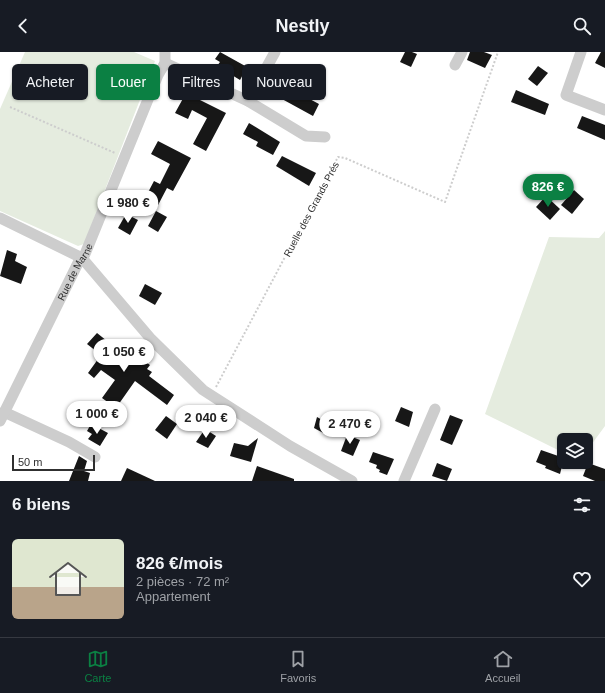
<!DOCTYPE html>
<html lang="fr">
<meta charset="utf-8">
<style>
body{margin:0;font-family:Helvetica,sans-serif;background:#242831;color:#f1f3f6;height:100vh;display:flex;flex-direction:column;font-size:15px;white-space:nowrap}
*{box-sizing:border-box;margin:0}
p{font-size:13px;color:#9ea1a6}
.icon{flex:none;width:22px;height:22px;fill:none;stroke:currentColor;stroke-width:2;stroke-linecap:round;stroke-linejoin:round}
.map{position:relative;height:429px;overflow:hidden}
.details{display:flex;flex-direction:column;background:#171b24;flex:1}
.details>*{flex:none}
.banner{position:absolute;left:12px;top:12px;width:400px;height:36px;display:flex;gap:8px}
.buttons{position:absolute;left:557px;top:381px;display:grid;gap:8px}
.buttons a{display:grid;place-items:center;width:36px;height:36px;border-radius:6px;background:#171b24;box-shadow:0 1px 3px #0004;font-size:20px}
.scale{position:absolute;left:12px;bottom:10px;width:83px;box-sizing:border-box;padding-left:4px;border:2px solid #303030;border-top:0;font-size:11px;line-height:14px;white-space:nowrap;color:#303030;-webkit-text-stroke:3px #fff;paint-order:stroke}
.price{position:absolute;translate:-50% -34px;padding:0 9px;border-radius:14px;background:#fff;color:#222;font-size:13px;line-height:26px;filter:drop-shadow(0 1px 2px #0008)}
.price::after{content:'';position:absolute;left:50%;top:24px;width:12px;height:9px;margin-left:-6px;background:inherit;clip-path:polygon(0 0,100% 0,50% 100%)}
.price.active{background:#0b8043;color:#fff}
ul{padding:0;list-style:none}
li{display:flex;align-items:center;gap:12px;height:100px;padding:0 12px}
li+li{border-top:1px solid #363941}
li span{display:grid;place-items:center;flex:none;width:112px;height:80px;border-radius:6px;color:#555}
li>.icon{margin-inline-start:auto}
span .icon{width:48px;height:48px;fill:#fffc;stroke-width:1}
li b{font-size:17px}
h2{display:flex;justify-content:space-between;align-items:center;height:48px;padding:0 12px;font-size:17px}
.chip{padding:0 14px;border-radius:6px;background:#171b24;box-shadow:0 1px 3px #0004;font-size:14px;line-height:36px}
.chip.active{background:#0b8043;color:#fff}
header{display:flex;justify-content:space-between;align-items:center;height:52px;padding:0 12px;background:#171b24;font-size:18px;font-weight:600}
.tab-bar{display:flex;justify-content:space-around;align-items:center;height:56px;border-top:1px solid #363941;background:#171b24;font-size:11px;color:#9ea1a6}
.tab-bar a{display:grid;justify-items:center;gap:2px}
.tab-bar .active{color:#0b8043}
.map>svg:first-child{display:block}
</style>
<header><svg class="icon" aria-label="back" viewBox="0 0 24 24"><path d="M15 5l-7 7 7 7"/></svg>Nestly<svg class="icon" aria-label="search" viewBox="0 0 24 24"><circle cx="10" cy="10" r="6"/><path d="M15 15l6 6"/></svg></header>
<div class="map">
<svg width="605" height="429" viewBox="0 0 605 429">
<rect width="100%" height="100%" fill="#fff"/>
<g fill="#e5ecdf">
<path d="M25,0h109l21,9 -71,183 -6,2 -78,-35v-102z"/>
<path d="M605,179v195l-19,26v-12h-22v13l-79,-39 64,-177 50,1z"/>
</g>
<g fill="#171717">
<path d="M220,0l27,15 -7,13 -23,-14 3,-4 -5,-3z"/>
<path d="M405,0h7l5,2 -6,13 -11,-5z"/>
<path d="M470,0h14l8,3 -7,13 -18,-8z"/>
<path d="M601,0h4v16l-10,-5z"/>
<path d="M538,14l10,7 -11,13 -9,-7z"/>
<path d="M278,27l14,7 -1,3 28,15 -6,12 -42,-23z"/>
<path d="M516,38l33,14 -4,11 -34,-13z"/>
<path d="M186,41l40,20 -20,38 -13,-7 14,-26 -15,-8 -4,9 -13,-6z"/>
<path d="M582,64l23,9v15l-28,-12z"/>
<path d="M249,71l31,19 -7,13 -17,-9 2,-4 -15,-8z"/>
<path d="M158,89l33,17 -18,33 -6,-3 -10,19 -13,-7 10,-19 6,3 10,-20 -19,-10z"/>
<path d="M282,104l34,17 -7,13 -33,-20z"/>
<path d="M574,138l10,9 -12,15 -11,-9z"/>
<path d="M546,144l14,13 -10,11 -14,-13z"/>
<path d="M156,159l11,6 -9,15 -10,-6z"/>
<path d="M126,162l12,6 -8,15 -12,-7z"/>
<path d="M7,198l10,4 -2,7 12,6 -6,17 -21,-8z"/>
<path d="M145,232l17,9 -7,12 -16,-9z"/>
<path d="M97,281l20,16 -5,6 17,1 9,6 2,-4 10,7 -3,4 5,3 -3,4 25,19 -7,10 -32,-24 -19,27 -14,-10 13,-18 -14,-10 -7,8 -6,-5 13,-18 -14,-11z"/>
<path d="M401,355l12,5 -4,15 -14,-6z"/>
<path d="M450,363l13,5 -11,25 -12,-5z"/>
<path d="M166,364l11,8 -10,15 -12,-9z"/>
<path d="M317,365l14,8 -4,10 -13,-7z"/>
<path d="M91,372l17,9 -8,13 -12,-7 4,-5 -5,-3z"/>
<path d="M205,377l11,7 -8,12 -12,-6z"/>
<path d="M347,383l13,5 -7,16 -12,-5z"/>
<path d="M258,386l-7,24 -21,-6 4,-13 14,3z"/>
<path d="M541,398l23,8 -4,16 -15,-6 1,-2 -10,-4z"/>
<path d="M373,400l21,7 -7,16 -8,-3 1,-2 -4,-2 1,-3 -8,-3z"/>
<path d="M79,404l8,5 -3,10 6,2 -2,8h-19z"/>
<path d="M437,411l15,6 -5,12 -15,-5z"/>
<path d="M588,411l17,6v12h-10l-12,-5z"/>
<path d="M257,414l37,13v2h-42z"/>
<path d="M127,416l28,13h-34z"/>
</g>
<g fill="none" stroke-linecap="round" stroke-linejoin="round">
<g stroke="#cdcdcd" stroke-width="2" stroke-dasharray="2 2" stroke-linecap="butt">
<path d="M10,55l105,46"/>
<path d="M216,335l122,-230 7,1 100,44 53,-150"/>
</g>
<g stroke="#cdcdcd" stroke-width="11">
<path d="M581,0l-15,43 39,15"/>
<path d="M165,11l83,38 58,35 19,1"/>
<path d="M455,13l7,-13"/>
<path d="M248,49l27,-49"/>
<path d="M0,166l82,40 69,81 52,51 87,56 62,35"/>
<path d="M4,360l65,30 26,15"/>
<path id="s1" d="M0,369l78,-158 7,-9 73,-179 7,-12v-11"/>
<path d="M404,429l31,-72"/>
</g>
</g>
<g text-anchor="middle" stroke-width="4" stroke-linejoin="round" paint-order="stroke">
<g font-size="10" fill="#303030" stroke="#fff">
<text transform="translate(311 157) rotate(-62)" y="4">Ruelle des Grands Prés</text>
<text dy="4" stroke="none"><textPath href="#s1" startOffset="167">Rue de Marne</textPath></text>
</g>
</g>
</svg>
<div class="buttons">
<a><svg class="icon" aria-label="layers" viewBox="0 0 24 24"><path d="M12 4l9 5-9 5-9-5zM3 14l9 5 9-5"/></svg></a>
</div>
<div class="scale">50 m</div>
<b class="price active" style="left:548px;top:156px">826 €</b>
<b class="price" style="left:128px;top:172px">1 980 €</b>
<b class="price" style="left:124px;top:321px">1 050 €</b>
<b class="price" style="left:97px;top:383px">1 000 €</b>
<b class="price" style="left:206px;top:387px">2 040 €</b>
<b class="price" style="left:350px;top:393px">2 470 €</b>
<div class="banner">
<a class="chip">Acheter</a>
<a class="chip active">Louer</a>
<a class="chip">Filtres</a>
<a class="chip">Nouveau</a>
</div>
</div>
<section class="details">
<h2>6 biens<svg class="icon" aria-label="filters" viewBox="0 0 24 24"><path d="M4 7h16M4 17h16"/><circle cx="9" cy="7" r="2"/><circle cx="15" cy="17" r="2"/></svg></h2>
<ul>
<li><span style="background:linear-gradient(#dfe7d0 60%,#b9a48a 0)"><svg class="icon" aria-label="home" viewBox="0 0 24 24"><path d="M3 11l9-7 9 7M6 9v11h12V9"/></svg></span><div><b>826 €/mois</b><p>2 pièces · 72 m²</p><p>Appartement</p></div><svg class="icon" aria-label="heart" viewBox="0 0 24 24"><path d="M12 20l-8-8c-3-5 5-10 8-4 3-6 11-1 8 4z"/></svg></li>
</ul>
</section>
<nav class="tab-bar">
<a class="active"><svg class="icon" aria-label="map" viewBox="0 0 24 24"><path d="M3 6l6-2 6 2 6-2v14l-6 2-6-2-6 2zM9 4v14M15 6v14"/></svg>Carte</a>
<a><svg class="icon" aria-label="saved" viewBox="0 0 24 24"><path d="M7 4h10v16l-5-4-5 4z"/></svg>Favoris</a>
<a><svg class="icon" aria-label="home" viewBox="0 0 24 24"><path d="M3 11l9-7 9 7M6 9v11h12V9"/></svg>Accueil</a>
</nav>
